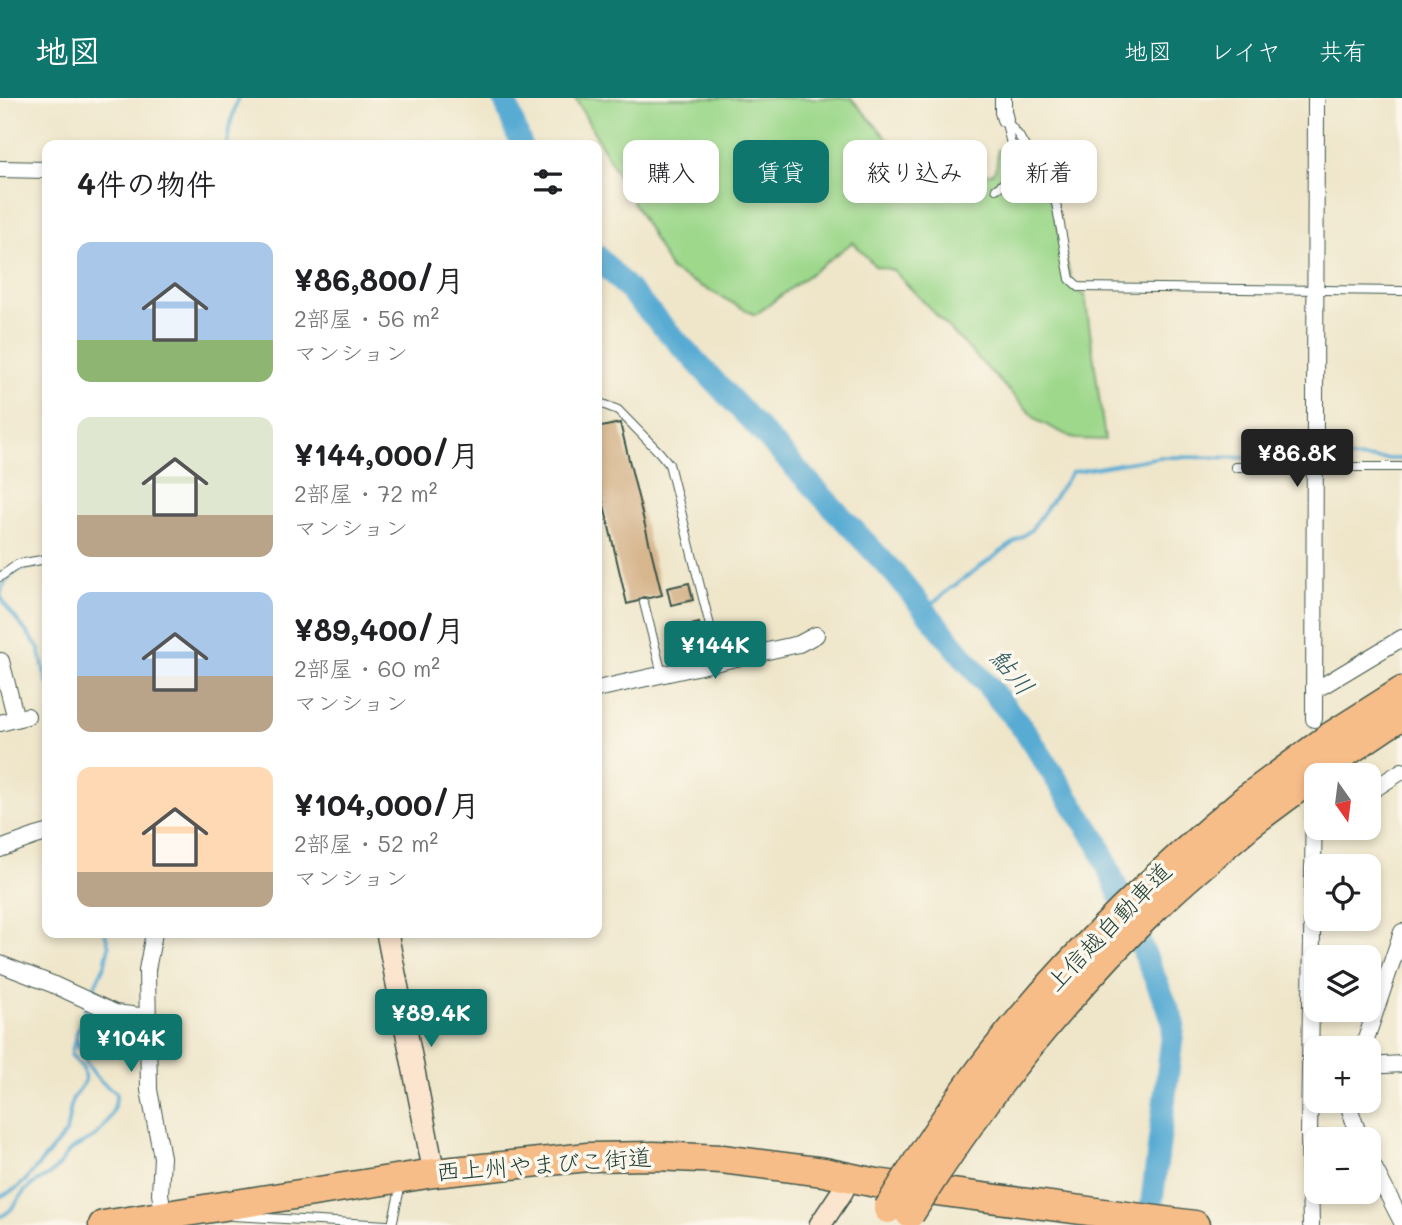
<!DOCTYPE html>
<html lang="ja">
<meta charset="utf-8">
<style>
body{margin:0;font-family:Mali,"Klee One",sans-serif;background:#f2f2f2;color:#202124;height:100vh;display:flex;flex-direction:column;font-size:26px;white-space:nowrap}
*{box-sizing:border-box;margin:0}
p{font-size:23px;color:#757577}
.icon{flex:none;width:38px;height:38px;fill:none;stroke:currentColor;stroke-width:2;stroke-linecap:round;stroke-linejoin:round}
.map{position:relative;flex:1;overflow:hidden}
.sheet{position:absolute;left:42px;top:42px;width:560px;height:798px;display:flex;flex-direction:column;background:#fff;border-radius:14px;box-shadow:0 4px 10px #0003}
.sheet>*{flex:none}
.guide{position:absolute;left:623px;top:42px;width:665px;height:63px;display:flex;gap:14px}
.needle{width:46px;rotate:166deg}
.tools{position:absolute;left:1304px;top:665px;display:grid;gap:14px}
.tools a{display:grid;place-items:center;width:77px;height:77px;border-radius:14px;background:#fff;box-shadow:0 4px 10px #0003;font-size:35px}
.price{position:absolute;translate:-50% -60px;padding:0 16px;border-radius:7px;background:#0f766e;color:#fff;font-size:23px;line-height:46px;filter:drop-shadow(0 2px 4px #0008)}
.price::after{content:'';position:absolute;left:50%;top:42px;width:21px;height:16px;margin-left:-10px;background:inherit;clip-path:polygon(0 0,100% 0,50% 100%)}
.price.selected{background:#222;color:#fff}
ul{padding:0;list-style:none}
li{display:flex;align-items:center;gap:21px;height:175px;padding:0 35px}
li span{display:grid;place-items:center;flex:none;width:196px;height:140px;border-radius:14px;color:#555}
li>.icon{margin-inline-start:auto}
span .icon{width:84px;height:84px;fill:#fffc;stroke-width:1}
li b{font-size:30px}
h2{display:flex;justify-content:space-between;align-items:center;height:84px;padding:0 35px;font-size:30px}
.chip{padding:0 24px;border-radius:14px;background:#fff;box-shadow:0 4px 10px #0003;font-size:24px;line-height:63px}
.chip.selected{background:#0f766e;color:#fff}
header{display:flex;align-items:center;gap:42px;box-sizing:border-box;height:98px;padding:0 35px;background:#0f766e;color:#fff}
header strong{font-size:33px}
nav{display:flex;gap:38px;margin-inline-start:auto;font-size:24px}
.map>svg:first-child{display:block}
</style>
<header>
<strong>地図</strong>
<nav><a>地図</a><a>レイヤ</a><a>共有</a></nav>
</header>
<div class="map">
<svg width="1402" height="1127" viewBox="0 0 1402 1127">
<rect width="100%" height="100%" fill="#fbf7ec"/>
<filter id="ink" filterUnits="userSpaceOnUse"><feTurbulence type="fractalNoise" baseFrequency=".0143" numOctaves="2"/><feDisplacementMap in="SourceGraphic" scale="14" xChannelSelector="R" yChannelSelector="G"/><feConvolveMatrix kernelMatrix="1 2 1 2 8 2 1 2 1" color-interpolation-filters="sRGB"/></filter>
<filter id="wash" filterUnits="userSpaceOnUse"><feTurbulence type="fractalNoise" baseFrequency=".00686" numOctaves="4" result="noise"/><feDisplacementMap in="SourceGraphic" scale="28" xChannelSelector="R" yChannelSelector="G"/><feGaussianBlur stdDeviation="1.57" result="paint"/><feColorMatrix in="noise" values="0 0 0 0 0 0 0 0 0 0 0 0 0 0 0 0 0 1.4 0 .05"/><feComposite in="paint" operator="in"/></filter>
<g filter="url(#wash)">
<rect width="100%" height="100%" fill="#efe6ca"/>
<path fill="#9dd88b" stroke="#5e8a60" stroke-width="2" d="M575,0h276l71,79 69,-3c7,-4 6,-16 7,-24l22,-2 32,55 22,89 11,3 20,145 -30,-1 -37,-18 -145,-151 -18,-4 -22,-24 -98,73 -84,-45z"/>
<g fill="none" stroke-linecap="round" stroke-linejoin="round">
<g stroke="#58abd3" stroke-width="3.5">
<path d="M227,47l2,-17 9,-30"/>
<path d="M1326,360l76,1"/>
<path d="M47,466l-26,5 -8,4 -10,12 -3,10 6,11 33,42 8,35"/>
<path d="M925,512l26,-22 80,-58 41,-58 88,-15 144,1"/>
<path d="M90,898l15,-32 4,-18 -4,-13"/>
<path d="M0,1099l17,-9 8,-7 41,-48 6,-33 13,-19 -2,-13 -12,-13 5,-20 11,-32"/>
<path d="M0,1119c15,-7 16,-17 26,-27 9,-10 23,-12 32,-23 4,-5 7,-13 13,-17 7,-5 17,-8 24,-14 11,-9 23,-30 21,-44 -21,-11 -34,-33 -40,-55"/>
</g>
<g stroke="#58abd3" stroke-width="23">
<path d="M504,0l17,47"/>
<path d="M597,158l297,317 131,158 72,111 77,181 -25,202"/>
</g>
</g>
<g id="blocks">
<g fill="#d7b68e">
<path d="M620,325l42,172 -13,3 -6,-1 -5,4 -11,3 -30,-129v-47z"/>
<path d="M689,485l4,17 -22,5 -4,-17z"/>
<path d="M699,525l6,28 -21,5 -6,-28z"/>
</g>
</g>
</g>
<g filter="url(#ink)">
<use href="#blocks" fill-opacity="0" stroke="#3e564a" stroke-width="2"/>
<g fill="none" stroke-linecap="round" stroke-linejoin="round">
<defs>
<g id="lane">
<path d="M1005,21l14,17 37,67 14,76 9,8 323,4"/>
<path d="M996,91c28,-18 15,-39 10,-67"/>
<path d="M597,304l21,8 41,42 10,12 50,197"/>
<path d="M1235,369h167"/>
<path d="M0,479l18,-13 29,-5"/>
<path d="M644,505l18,71"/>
<path d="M1309,1037l49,-1"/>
<path d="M233,1118l154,9"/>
<path d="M392,1127l9,-41"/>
</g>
<g id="street">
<path d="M1003,0v14l2,7"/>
<path d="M0,71l47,1"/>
<path d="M1,563l15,58"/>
<path d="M597,591l202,-45 17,-9"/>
<path d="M1315,591l9,-4 78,-47"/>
<path d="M1314,621l2,-621"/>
<path d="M0,625l27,-7"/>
<path d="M1368,695l34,-22"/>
<path d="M0,751l36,-13 11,-3"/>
<path d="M154,835l-7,37 2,120 13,67 -2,37 4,22"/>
<path d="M0,866l52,20 63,29 33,4"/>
<path d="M1363,950l39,-116"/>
<path d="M1368,968l34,-2"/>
<path d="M1349,1003v6l11,32"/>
<path d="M1368,1058l34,66"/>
<path d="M1311,1127l-2,-90 5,-331"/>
</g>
<g id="secondary">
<path d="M387,835l47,240"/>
<path d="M820,1127l22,-33 6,-14"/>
</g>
<g id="highway">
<path d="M1246,701l85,-63 71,-45"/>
<path d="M1251,725l93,-69 58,-39"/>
<path d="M103,1127l331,-52 154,-16 66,-1 68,3 102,13 52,11 319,42"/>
</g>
</defs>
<use href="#lane" stroke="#3e564a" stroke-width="10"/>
<use href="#street" stroke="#3e564a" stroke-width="18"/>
<use href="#secondary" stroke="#3e564a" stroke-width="24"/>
<use href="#highway" stroke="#3e564a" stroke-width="31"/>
<use href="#lane" stroke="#fff" stroke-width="8"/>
<use href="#street" stroke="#fff" stroke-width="16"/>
<use href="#secondary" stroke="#fce5cf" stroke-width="21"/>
<use href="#highway" stroke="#f7bd88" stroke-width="28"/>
<defs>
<g id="highway-bridge">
<path d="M888,1111c26,-43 53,-85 82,-125 78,-107 174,-200 276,-285"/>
<path d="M910,1116c72,-117 158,-223 257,-318 27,-25 56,-49 84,-73"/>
</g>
</defs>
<use href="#highway-bridge" stroke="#3e564a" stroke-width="31" stroke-linecap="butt"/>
<use href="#highway-bridge" stroke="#f7bd88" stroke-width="28"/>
</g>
</g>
<g text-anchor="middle" stroke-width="7" stroke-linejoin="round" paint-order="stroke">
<g font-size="24" fill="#1f3d34" stroke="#fbf7ec">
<text transform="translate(1109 829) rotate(-46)" y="8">上信越自動車道</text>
<text transform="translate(544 1067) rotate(-4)" y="8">西上州やまびこ街道</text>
</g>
<g font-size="26" font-style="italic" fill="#305e64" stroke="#fbf7ec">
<text transform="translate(1012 574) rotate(50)" y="9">鮎川</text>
</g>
</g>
</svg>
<div class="tools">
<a><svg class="needle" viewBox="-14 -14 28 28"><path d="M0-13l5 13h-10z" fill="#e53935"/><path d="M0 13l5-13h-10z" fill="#757577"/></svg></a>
<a><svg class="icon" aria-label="locate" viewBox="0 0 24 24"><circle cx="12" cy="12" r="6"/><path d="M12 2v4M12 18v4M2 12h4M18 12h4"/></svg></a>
<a><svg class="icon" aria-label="layers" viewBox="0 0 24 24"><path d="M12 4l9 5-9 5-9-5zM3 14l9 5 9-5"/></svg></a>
<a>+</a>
<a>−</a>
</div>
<b class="price selected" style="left:1297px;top:391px">¥86.8K</b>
<b class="price" style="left:715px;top:583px">¥144K</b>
<b class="price" style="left:431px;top:951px">¥89.4K</b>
<b class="price" style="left:131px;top:976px">¥104K</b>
<div class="guide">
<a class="chip">購入</a>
<a class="chip selected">賃貸</a>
<a class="chip">絞り込み</a>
<a class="chip">新着</a>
</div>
<section class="sheet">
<h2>4件の物件<svg class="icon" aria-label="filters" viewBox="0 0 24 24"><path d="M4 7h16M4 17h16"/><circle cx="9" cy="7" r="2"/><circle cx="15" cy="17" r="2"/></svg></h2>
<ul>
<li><span style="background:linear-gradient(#a9c7e8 70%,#8fb573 0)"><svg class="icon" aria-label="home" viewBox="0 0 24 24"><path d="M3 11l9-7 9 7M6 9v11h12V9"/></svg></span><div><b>¥86,800/月</b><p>2部屋 · 56 m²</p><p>マンション</p></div></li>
<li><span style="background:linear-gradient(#dfe7d0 70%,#b9a48a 0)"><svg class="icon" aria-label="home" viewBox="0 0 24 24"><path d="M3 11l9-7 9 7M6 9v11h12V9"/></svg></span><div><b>¥144,000/月</b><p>2部屋 · 72 m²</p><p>マンション</p></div></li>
<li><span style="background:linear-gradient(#a9c7e8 60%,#b9a48a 0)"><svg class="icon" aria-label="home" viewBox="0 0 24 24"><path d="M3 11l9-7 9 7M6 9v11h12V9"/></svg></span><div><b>¥89,400/月</b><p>2部屋 · 60 m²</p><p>マンション</p></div></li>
<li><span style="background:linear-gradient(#ffd9b3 75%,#b9a48a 0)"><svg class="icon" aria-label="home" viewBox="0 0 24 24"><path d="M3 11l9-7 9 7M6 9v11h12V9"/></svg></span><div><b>¥104,000/月</b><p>2部屋 · 52 m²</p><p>マンション</p></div></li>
</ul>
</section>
</div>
